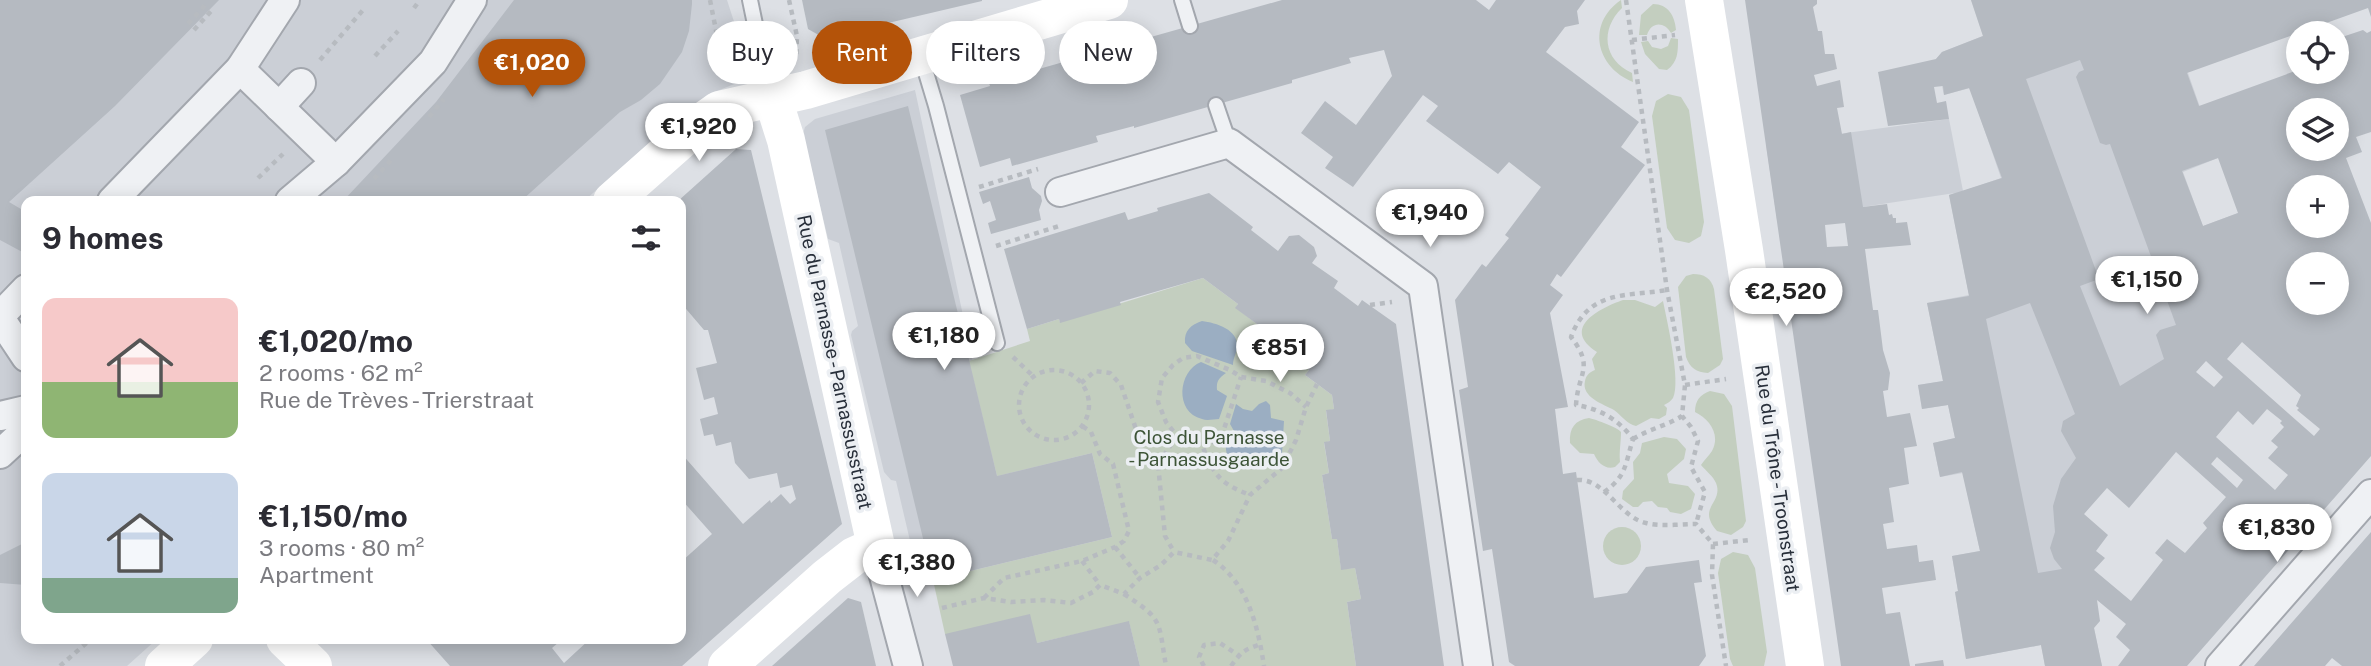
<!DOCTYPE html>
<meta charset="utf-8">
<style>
body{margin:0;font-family:"Public Sans",sans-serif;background:#f2f2f3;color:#2b2b33;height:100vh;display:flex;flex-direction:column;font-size:26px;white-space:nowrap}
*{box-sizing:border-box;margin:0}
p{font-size:23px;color:#7c7c81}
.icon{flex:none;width:38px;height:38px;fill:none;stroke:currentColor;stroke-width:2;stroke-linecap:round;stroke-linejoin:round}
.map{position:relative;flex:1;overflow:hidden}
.side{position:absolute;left:21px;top:196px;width:665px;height:448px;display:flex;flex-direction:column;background:#fff;border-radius:14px;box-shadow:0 4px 18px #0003}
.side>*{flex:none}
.banner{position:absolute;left:707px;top:21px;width:665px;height:63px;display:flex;gap:14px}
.controls{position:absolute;left:2286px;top:21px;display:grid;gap:14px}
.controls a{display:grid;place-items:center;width:63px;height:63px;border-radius:50%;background:#fff;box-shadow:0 4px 18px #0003;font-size:35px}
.price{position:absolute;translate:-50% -60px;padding:0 16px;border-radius:24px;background:#fff;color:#222;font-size:23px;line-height:46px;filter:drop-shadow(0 2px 4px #0008)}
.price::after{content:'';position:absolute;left:50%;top:42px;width:21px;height:16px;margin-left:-10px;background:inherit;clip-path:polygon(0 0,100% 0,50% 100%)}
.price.current{background:#b45309;color:#fff}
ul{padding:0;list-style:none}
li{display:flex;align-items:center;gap:21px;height:175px;padding:0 21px}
li span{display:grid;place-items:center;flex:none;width:196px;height:140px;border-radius:14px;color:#555}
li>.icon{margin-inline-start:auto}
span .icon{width:84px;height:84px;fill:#fffc;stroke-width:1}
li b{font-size:30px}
h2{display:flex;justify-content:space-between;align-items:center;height:84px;padding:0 21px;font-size:30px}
.chip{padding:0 24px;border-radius:32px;background:#fff;box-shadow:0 4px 18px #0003;font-size:24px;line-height:63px}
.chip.current{background:#b45309;color:#fff}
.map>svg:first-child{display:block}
</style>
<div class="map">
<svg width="2371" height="666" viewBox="0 0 2371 666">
<rect width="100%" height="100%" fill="#dde0e5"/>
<g fill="#cbcfd6">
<path d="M0,0h727l25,77 -45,18 -42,34 -81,72h-558v438h131l-30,27h-127z"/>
<path d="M1971,0h158l59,73 30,85 -35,14 20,54 35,-13 -44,160 -110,141 -18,33 30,37 -2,44 8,38h-57l-4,-21 -75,14 -11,-67 3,-1 -6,-35 28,-5 -17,-78 -23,4 -7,-34 22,-5 -7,-33 -26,4 -4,-24 25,-4 -16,-78 42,-8 -20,-100 6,-2 -178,27 -11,-76 183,-25 14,72 38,-13 -31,-90 -26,7 -8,-36 6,-7 41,-16z"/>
<path d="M915,90l82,385 95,-22 20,84 -201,48 -3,-16 7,-7 -19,-81 -5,-1 -7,-8 -33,-137 1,-4 6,-5 -19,-83 -11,-4 -25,-105 2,-7 10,-8z"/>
</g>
<g fill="#c3cebf">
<path d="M1621,0l1,8c-22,21 -19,52 10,65l1,9c-37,-15 -47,-58 -12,-82z"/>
<path d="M1653,4c15,0 22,12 23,26l-5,3c-7,-12 -20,-11 -24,2h-8l2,-20z"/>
<path d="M1671,38l7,1c0,13 0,23 -11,31l-8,-1 -14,-15 -4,-12 7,-1 4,6 9,2 7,-3z"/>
<path d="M1668,94l13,3 8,13 15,112 -3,14 -12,7 -14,-3 -8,-12 -15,-112 4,-15z"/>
<path d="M1693,274c11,0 18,4 21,15l9,70 -3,6 -12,8c-12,-1 -18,-5 -22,-16l-8,-70 8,-11z"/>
<path d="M1203,278l35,26 -2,4 25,19 -6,9 26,20 5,-5 23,19 -4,5 27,20 2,14 -8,2 4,30 -6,2 5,30 -7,2 10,64h5l4,30 14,-1 6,31 -14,3 9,64h-216l-11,-44 -92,21 -92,-9 -12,-54 179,-43 -20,-84 -95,23 -28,-115 61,-20 -3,-12 32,-10 1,3z"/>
<path d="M1623,300h12l20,7 8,-6c4,20 18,80 10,97 -2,3 -5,5 -9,7l3,3 -1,7 -7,4 -8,-1 -15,8c-9,-2 -14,-10 -22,-16 -11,-6 -33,-13 -29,-29 1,-6 5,-9 10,-11l-3,-11 5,-7c-37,-24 3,-44 26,-52z"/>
<path d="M1710,391l14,3 8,12 14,115 -3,6 -12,8 -14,-4c-21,-24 7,-28 -1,-48 -3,-7 -10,-12 -15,-18 3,-5 8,-9 11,-14 9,-17 -3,-32 -17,-39 0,-12 5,-17 15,-21z"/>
<path d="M1589,418c8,2 28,9 32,14 0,11 -2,19 -1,30l-5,5c-10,3 -17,-4 -21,-13l-14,-1 -10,-10c-1,-15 5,-23 19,-25z"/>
<path d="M1664,437l13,2 9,10 -2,10 -17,15 2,9 19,3 7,8 -4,15 -10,5 -11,-2 -3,-4 -9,-1 -6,-6 -9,1 -5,5h-5l-11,-8 1,-8 11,-12 -1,-17 7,-9 2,-10z"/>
<circle cx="1622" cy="546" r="19"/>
<path d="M1733,552l15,3 7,13 12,84 -3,14h-31l-3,-7 -12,-86 3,-14z"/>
</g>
<g fill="#9baec2">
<path d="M1202,321c14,2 37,8 35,27 -1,6 -4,11 -4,17l-41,-14 -7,-8c-1,-13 6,-18 17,-22z"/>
<path d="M1201,362l25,11c-7,5 -10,8 -9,17l10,6 -8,23c-5,0 -12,2 -17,0 -28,-7 -24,-48 -1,-57z"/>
<path d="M1266,401l4,4 1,13 13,3 -2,33c-15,14 -58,18 -56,-8 1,-5 6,-10 8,-15l-4,-7 6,-20 7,5 9,2 7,-7z"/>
</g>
<g fill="#b5bac1" fill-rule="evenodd">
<path d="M0,0h219l-104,106 -106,96 17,10v42l-26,-14z"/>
<path d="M514,0h178v4l-3,27 -7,21 -22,32 -19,16 -21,12 -99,89h-178l93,-99z"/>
<path d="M802,0h180v1l-158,37 -16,-9z"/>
<path d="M1282,0h194l13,10 7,-10h89l-8,11 2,13 -14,3 -19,25 93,70 -18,25 24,18 -84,112 -4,-3 -7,11 13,10 -13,18 18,94 -13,2 8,65 13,-2 18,126 33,-5 19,-26 53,-7 3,22 -8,1 12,73 -7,10h-184l-6,-4 -17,-113 -9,2 -24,-161 9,-3 -13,-87 27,-36 4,3 23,-29 -4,-3 36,-48 -32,-25 -11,12 -72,-53 12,-15 -15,-11 -70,92 -28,-19 8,-11 -32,-24 24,-32 31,24 36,-49 -8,-26 -35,8 2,5 -59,17v3l-158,45v-2l-38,10 2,6 -86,24 -2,-8 -30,9 -20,-72 30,-9 -1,-3 85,-24 1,3 38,-11 -1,-3z"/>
<path d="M1745,0h72v4l-4,3 5,24h4l3,23h9l3,15 -23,6 3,11 23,-6 4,27 -7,1 5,26 9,-2 12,75 24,-3 2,11 3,-1 1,4h3v5l11,-1 4,23 -46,4 8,61h5l5,40 7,23 -2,17 -5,1 4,26 23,-4 7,33 -13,2 5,36 -20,4 5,34 -11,2 4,25 30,-4 2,17 14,-2 3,20 -54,8 4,26 14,-2 10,54h-69zM1845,223l3,23 -21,1 -2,-22z"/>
<path d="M1971,0h400v17l-3,-9 -181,65 12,33 99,-36 38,2v-33l27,-9 4,3 4,-2v101l-15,5 6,15 -16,6 25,65v233l-184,210h-69l12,-16 -14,-13 10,-13 -29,-24 3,21 -6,7 8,38h-57l-4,-21 -75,14 -11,-67 3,-1 -6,-35 28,-5 -18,-79 -22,5 -7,-34 22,-5 -7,-33 -26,4 -4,-24 25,-4 -16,-78 42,-7 -20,-101 53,-17 -33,-90 -25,7 -1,-9 -9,1 3,16 9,-2 3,18 -61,7 -10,-54 58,-13 6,-7 41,-16zM2080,60l4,10 -5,2 -3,5 24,66 6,2 4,-1 66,181 -16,5 -4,5 8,24 -44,27 -40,-100 19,-7 -73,-200zM2298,110h38v39h-38zM2218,158l20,55 -35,13 -21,-55zM2298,187h38v39h-38zM2298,264h38v39h-38zM2030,303l45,111 -12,7 -2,10 15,27 -15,21 -8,27 2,26 -5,16 4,11 8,10 -24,4 -52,-254zM2242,342l59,53 -5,11 3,2 -2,2 23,19 -6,7 -87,-77zM2206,361l17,16 -9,10 -18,-15zM2267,409l15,12 -2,2 4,4 -13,14 7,6 -10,11 20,17 -13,15 -59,-53 22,-26 15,14zM2176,452l50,45 -23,26 4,5 -22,25 -18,-14 -12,14 8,7 -32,41 -37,-31 11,-12 -9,-7 12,-16 -24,-21 23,-26 22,20zM2217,457l26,23 -6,8 -26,-24z"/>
<path d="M908,106l89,370 95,-23 20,84 -179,43 -108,-450z"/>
<path d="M736,149l15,1 91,374 -160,142h-232l-24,-27h133v3l-7,6 12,15 26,-24h91v-77l31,-28 -31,-35v-46l62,71 27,-24 1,3 10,-9 9,10 6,-5 -4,-14 -12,3 -3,-15 -28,6 -14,-16 -4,-21 -15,4 -3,-12 -9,2 -4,-17 18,-5 -4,-17 -10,3 -8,-32 21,-5 -9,-33h-4l-23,-27v-102h-3z"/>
<path d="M1029,177l3,11 9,8 1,5 -3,9 2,10 -50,14 -3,-11 8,-3 -6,-19 -7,3 -4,-12z"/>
<path d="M1209,193l44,34 -2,3 27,21 11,-15 10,-1 15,12 3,9 -5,7 26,18 -4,7 24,18 4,-6 34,24 48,342h-88l-9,-64 14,-3 -6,-31 -14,2 -4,-31h-5l-10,-64 7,-2 -5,-31 6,-1 -4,-31 8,-1 -2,-14 -27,-20 4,-5 -23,-19 -4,5 -27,-21 6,-8 -26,-19 3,-4 -35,-26 -83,24 1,3 -61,18 -1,-4 -32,10 -23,-80 121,-37 3,8 30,-9 -1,-3z"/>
<path d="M2371,532v134h-29l-10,-8 -7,8h-71z"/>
<path d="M26,542v43l-26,-2v-28z"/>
<path d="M848,598l13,4 15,64h-104z"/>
<path d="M1030,614l7,29 92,-22 11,45h-187l-8,-32z"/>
<path d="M1943,660l1,6h-29v-2z"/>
</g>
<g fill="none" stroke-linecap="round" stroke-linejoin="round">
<defs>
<g id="lane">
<path d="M750,0l13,63 10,34"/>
<path d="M1182,0l8,26"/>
<path d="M921,56l15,50 61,237"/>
<path d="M1216,105l13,38"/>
</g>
<g id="street">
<path d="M240,69l96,93"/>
<path d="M279,107l22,-24"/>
<path d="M1060,192l169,-49 194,143 55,380"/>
<path d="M112,201l128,-132 45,-69"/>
<path d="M290,201l46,-39 97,-100 39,-62"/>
<path d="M0,316l26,-27"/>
<path d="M0,318l26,39"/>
<path d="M0,416l26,-6"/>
<path d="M0,454l26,-24"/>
<path d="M876,546l32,120"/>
<path d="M2220,666l151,-172"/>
</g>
</defs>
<use href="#lane" stroke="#a3a7ae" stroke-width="18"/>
<use href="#street" stroke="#a3a7ae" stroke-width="32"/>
<g stroke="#b7bbc0" stroke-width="4.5" stroke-dasharray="5 5" stroke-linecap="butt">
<path d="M710,0l14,71"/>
<path d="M789,0l8,36 -1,22"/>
<path d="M1626,0l41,290 18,95 -3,31 9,11 7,14 -7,26 14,25 -9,32"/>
<path d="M414,8l6,-8"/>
<path d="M188,24l18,-20"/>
<path d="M194,30l18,-20"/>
<path d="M1632,40l43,-5"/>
<path d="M375,56l23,-25"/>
<path d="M320,60l43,-50"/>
<path d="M429,117l15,-18"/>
<path d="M258,178l25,-24"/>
<path d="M374,179l18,-20"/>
<path d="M979,187l59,-18"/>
<path d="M996,246l66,-21"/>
<path d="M1370,305l22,-3"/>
<path d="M1013,357l20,19"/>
<circle cx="1054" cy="405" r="35"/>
<path d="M1081,383l14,-12 15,2 11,12 20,59 17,20 7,72 9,16"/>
<path d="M1685,385l41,-6"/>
<path d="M1177,436l25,9c12,30 17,38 48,50"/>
<path d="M1633,439c16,-10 33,-13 49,-23"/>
<path d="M1202,445l11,-3 11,-13 17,-52"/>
<path d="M1158,464l19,-28 -11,-14 -8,-20 4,-24 11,-13 10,-7 14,-2 33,14 11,7 25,4 24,12 16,14"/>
<path d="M1577,480c28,-2 42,37 69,43 15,4 34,1 50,1l17,20 -1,31 14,91"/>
<path d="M1604,492c23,-16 21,-28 29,-53 -15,-20 -33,-30 -57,-34 2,-33 19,-37 -5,-68 18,-48 55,-40 96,-47"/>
<path d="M1713,544l37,-4"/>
<path d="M1115,547l25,31"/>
<path d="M1213,560c35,23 45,67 51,106"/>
<path d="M1082,561l18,24"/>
<path d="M1124,594c40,26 34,27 42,72"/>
<path d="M984,598l20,-20 78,-17 33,-14 9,-6 5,-10 -16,-67 -13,-10 -9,-22 -9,-6"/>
<path d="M942,608l42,-10 27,4 33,-2 27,3 22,-11 7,-7 24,9 16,-16 21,-13 13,-13 38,8 16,-19 22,-46 32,-27 14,-28 10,-33 11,-23"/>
<path d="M60,666l31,-27"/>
<path d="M1204,666l-5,-9 5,-12 16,-2 18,12"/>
<path d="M1231,666c11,-15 13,-16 30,-22"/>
</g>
<use href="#lane" stroke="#eff1f4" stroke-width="14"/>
<use href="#street" stroke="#eff1f4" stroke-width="28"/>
<g stroke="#fff" stroke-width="38">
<path d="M1704,0l40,250 61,416"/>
<path d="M612,201l87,-77 20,-14 87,-20 303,-90"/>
<path d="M285,639l28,27"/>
<path d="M164,666l30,-27"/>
<path d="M727,666l100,-89 27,-21 22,-10 -90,-406 -13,-41"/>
</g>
</g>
<g text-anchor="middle" stroke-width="7" stroke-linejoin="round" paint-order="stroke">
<g font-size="19" fill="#282f3a" stroke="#eceff3">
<text transform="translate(835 362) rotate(78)" y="7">Rue du Parnasse - Parnassusstraat</text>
<text transform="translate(1778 478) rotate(82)" y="7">Rue du Trône - Troonstraat</text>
</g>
<g font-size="19" fill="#3d5437" stroke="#eceff3">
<text x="1209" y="444">Clos du Parnasse<tspan x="1209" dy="22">- Parnassusgaarde</tspan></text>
</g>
</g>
</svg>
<div class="controls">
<a><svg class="icon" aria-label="locate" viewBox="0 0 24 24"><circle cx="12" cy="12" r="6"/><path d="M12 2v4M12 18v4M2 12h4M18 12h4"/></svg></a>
<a><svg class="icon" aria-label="layers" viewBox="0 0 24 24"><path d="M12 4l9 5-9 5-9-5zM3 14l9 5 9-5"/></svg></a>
<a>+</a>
<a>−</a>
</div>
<b class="price current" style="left:532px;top:99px">€1,020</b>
<b class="price" style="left:699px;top:163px">€1,920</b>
<b class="price" style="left:1430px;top:249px">€1,940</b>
<b class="price" style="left:2147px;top:316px">€1,150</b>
<b class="price" style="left:1786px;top:328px">€2,520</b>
<b class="price" style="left:944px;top:372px">€1,180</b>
<b class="price" style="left:1280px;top:384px">€851</b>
<b class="price" style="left:2277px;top:564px">€1,830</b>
<b class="price" style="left:917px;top:599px">€1,380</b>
<div class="banner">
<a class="chip">Buy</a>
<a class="chip current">Rent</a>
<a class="chip">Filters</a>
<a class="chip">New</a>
</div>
<section class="side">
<h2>9 homes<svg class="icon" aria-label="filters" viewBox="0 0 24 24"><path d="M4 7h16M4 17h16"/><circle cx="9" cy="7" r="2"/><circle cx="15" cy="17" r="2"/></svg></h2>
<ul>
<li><span style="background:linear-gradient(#f6c9c9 60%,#8fb573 0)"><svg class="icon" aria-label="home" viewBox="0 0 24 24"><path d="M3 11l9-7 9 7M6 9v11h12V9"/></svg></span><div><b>€1,020/mo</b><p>2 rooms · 62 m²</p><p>Rue de Trèves - Trierstraat</p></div></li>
<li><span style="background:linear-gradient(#c9d6e8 75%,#7fa58c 0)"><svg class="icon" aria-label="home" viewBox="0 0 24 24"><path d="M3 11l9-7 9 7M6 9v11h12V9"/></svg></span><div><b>€1,150/mo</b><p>3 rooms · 80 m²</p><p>Apartment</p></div></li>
</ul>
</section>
</div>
